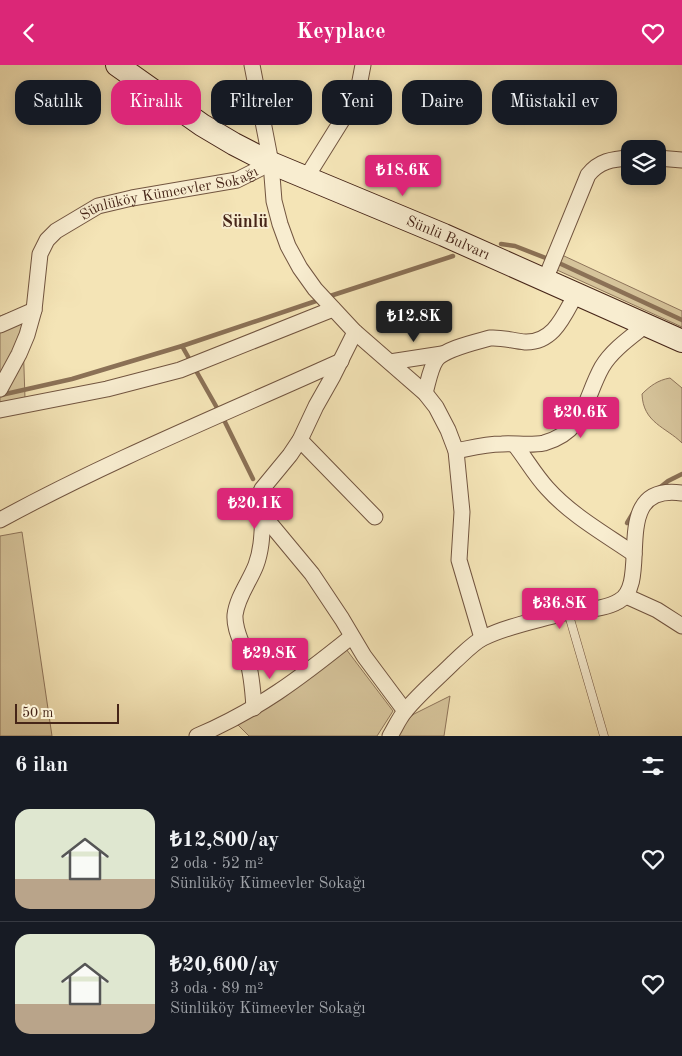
<!DOCTYPE html>
<html lang="tr">
<meta charset="utf-8">
<style>
body{margin:0;font-family:"Old Standard TT",serif;background:#20242c;color:#f1f3f6;height:100vh;display:flex;flex-direction:column;font-size:19px;white-space:nowrap}
*{box-sizing:border-box;margin:0}
p{font-size:16px;color:#9ea1a6}
.icon{flex:none;width:28px;height:28px;fill:none;stroke:currentColor;stroke-width:2;stroke-linecap:round;stroke-linejoin:round}
.map{position:relative;height:671px;overflow:hidden}
.sheet{display:flex;flex-direction:column;background:#171b24;flex:1}
.sheet>*{flex:none}
.guide{position:absolute;left:15px;top:15px;width:652px;height:45px;display:flex;gap:10px}
.fabs{position:absolute;left:621px;top:75px;display:grid;gap:10px}
.fabs a{display:grid;place-items:center;width:45px;height:45px;border-radius:10px;background:#171b24;box-shadow:0 2px 12px #0003;font-size:25px}
.scale{position:absolute;left:15px;bottom:12px;width:104px;box-sizing:border-box;padding-left:5px;border:2px solid #462518;border-top:0;font-size:14px;line-height:18px;white-space:nowrap;color:#462518;-webkit-text-stroke:4px #f8edd0;paint-order:stroke}
.price{position:absolute;translate:-50% -42px;padding:0 11px;border-radius:5px;background:#db2777;color:#fff;font-size:16px;line-height:32px;filter:drop-shadow(0 1px 2px #0008)}
.price::after{content:'';position:absolute;left:50%;top:30px;width:15px;height:11px;margin-left:-8px;background:inherit;clip-path:polygon(0 0,100% 0,50% 100%)}
.price.active{background:#222;color:#fff}
ul{padding:0;list-style:none}
li{display:flex;align-items:center;gap:15px;height:125px;padding:0 15px}
li+li{border-top:1px solid #363941}
li span{display:grid;place-items:center;flex:none;width:140px;height:100px;border-radius:15px;color:#555}
li>.icon{margin-inline-start:auto}
span .icon{width:60px;height:60px;fill:#fffc;stroke-width:1}
li b{font-size:21px}
h2{display:flex;justify-content:space-between;align-items:center;height:60px;padding:0 15px;font-size:21px}
.pill{padding:0 18px;border-radius:15px;background:#171b24;box-shadow:0 2px 12px #0003;font-size:18px;line-height:45px}
.pill.active{background:#db2777;color:#fff}
header{display:flex;justify-content:space-between;align-items:center;height:65px;padding:0 15px;background:#db2777;color:#fff;font-size:22px;font-weight:700}
.map>svg:first-child{display:block}
</style>
<header><svg class="icon" aria-label="back" viewBox="0 0 24 24"><path d="M15 5l-7 7 7 7"/></svg>Keyplace<svg class="icon" aria-label="heart" viewBox="0 0 24 24"><path d="M12 20l-8-8c-3-5 5-10 8-4 3-6 11-1 8 4z"/></svg></header>
<div class="map">
<svg width="682" height="671" viewBox="0 0 682 671">
<rect width="100%" height="100%" fill="#f4e4b6"/>
<filter id="stains"><feTurbulence type="fractalNoise" baseFrequency=".004" numOctaves="4"/><feColorMatrix values="0 0 0 0 .2 0 0 0 0 .09 0 0 0 0 .02 0 0 0 .5 -.17"/></filter>
<radialGradient id="worn" r=".72"><stop offset=".6" stop-color="#630" stop-opacity="0"/><stop offset="1" stop-color="#630" stop-opacity=".3"/></radialGradient>
<g fill="#d6c49b" stroke="#8e745a">
<path d="M562,190l120,56v16l-125,-57z"/>
<path d="M22,243l3,91 -25,6v-89z"/>
<path d="M670,313l12,10v55c-16,-16 -39,-20 -40,-49 8,-8 16,-14 28,-16z"/>
<path d="M22,467l30,204h-52v-200z"/>
<path d="M346,584l47,62 -16,25h-128l-11,-11z"/>
<path d="M450,631l-6,40h-46l9,-16 7,-6z"/>
</g>
<g fill="none" stroke-linecap="round" stroke-linejoin="round">
<g stroke="#8b7156" stroke-width="4.5">
<path d="M501,179l14,2 46,18 121,56"/>
<path d="M327,232l126,-41"/>
<path d="M182,281l43,76 28,57"/>
<path d="M1,330l71,-16 110,-33 137,-46"/>
<path d="M658,424l10,-8 14,-7"/>
<path d="M627,458l6,-10"/>
</g>
<defs>
<path id="service" d="M568,547l36,124"/>
<g id="minor">
<path d="M252,0l19,98 3,38 6,23 8,22 12,22 15,21 40,43 70,61 11,14 12,23 8,21 6,61 -3,48 23,78"/>
<path d="M658,93l24,2"/>
<path d="M306,113l48,-77 4,-10 5,-26"/>
<path d="M545,215l43,-105c11,-14 24,-16 42,-17"/>
<path d="M0,260l34,-15"/>
<path d="M355,267l-22,44 -17,30 -16,34 -10,15 -28,34 -4,9 1,9 4,8 49,59 30,45 22,37 41,55"/>
<path d="M390,297l52,-8"/>
<path id="s1" d="M0,324l19,-35 8,-19 7,-25 6,-56 7,-14 9,-9 42,-25 34,-8 105,-18 34,-17"/>
<path d="M425,328c3,-10 5,-24 11,-33 8,-11 40,-18 54,-22 12,-1 23,3 35,4 29,1 39,-27 51,-48"/>
<path d="M0,345l107,-21 73,-19 153,-61"/>
<path d="M300,375l75,77"/>
<path d="M515,380c11,14 20,30 32,43 24,27 58,46 87,66"/>
<path d="M456,386c15,-3 30,-7 46,-7 13,-1 28,2 42,-1 42,-12 40,-44 58,-76 10,-17 29,-30 44,-42"/>
<path d="M0,455c110,-60 226,-107 341,-159"/>
<path d="M626,531l31,14 25,16"/>
<path d="M254,643c-1,-16 -2,-33 -7,-49 -4,-16 -13,-28 -12,-44 2,-18 15,-34 21,-50 6,-16 6,-33 7,-50"/>
<path d="M197,671c61,-26 103,-58 154,-99"/>
<path d="M390,671c5,-8 9,-18 16,-26 14,-17 32,-32 48,-48 9,-8 19,-19 29,-24 24,-12 52,-17 77,-24 19,-5 42,-3 59,-13 34,-18 -12,-119 63,-108"/>
</g>
<g id="secondary">
<path id="s2" d="M117,0l85,60 32,19 37,19 173,72 238,106"/>
</g>
</defs>
<use href="#service" stroke="#725540" stroke-width="9"/>
<use href="#minor" stroke="#725540" stroke-width="17"/>
<use href="#secondary" stroke="#462518" stroke-width="24"/>
<use href="#service" stroke="#f8edd0" stroke-width="8"/>
<use href="#minor" stroke="#f8edd0" stroke-width="15"/>
<use href="#secondary" stroke="#f8edd0" stroke-width="22"/>
</g>
<g text-anchor="middle" stroke-width="4" stroke-linejoin="round" paint-order="stroke">
<g font-size="15" fill="#462518" stroke="#f8edd0">
<text dy="5" stroke="none"><textPath href="#s1" startOffset="292">Sünlüköy Kümeevler Sokağı</textPath></text>
<text dy="5" stroke="none"><textPath href="#s2" startOffset="375">Sünlü Bulvarı</textPath></text>
</g>
<g font-size="18" font-weight="bold" fill="#462518" stroke="#f8edd0">
<text x="245" y="162">Sünlü</text>
</g>
</g>
<rect width="100%" height="100%" filter="url(#stains)"/>
<rect width="100%" height="100%" fill="url(#worn)"/>
</svg>
<div class="fabs">
<a><svg class="icon" aria-label="layers" viewBox="0 0 24 24"><path d="M12 4l9 5-9 5-9-5zM3 14l9 5 9-5"/></svg></a>
</div>
<div class="scale">50 m</div>
<b class="price" style="left:403px;top:132px">₺18.6K</b>
<b class="price active" style="left:414px;top:278px">₺12.8K</b>
<b class="price" style="left:581px;top:374px">₺20.6K</b>
<b class="price" style="left:255px;top:465px">₺20.1K</b>
<b class="price" style="left:560px;top:565px">₺36.8K</b>
<b class="price" style="left:270px;top:615px">₺29.8K</b>
<div class="guide">
<a class="pill">Satılık</a>
<a class="pill active">Kiralık</a>
<a class="pill">Filtreler</a>
<a class="pill">Yeni</a>
<a class="pill">Daire</a>
<a class="pill">Müstakil ev</a>
</div>
</div>
<section class="sheet">
<h2>6 ilan<svg class="icon" aria-label="filters" viewBox="0 0 24 24"><path d="M4 7h16M4 17h16"/><circle cx="9" cy="7" r="2"/><circle cx="15" cy="17" r="2"/></svg></h2>
<ul>
<li><span style="background:linear-gradient(#dfe7d0 70%,#b9a48a 0)"><svg class="icon" aria-label="home" viewBox="0 0 24 24"><path d="M3 11l9-7 9 7M6 9v11h12V9"/></svg></span><div><b>₺12,800/ay</b><p>2 oda · 52 m²</p><p>Sünlüköy Kümeevler Sokağı</p></div><svg class="icon" aria-label="heart" viewBox="0 0 24 24"><path d="M12 20l-8-8c-3-5 5-10 8-4 3-6 11-1 8 4z"/></svg></li>
<li><span style="background:linear-gradient(#dfe7d0 70%,#b9a48a 0)"><svg class="icon" aria-label="home" viewBox="0 0 24 24"><path d="M3 11l9-7 9 7M6 9v11h12V9"/></svg></span><div><b>₺20,600/ay</b><p>3 oda · 89 m²</p><p>Sünlüköy Kümeevler Sokağı</p></div><svg class="icon" aria-label="heart" viewBox="0 0 24 24"><path d="M12 20l-8-8c-3-5 5-10 8-4 3-6 11-1 8 4z"/></svg></li>
</ul>
</section>
